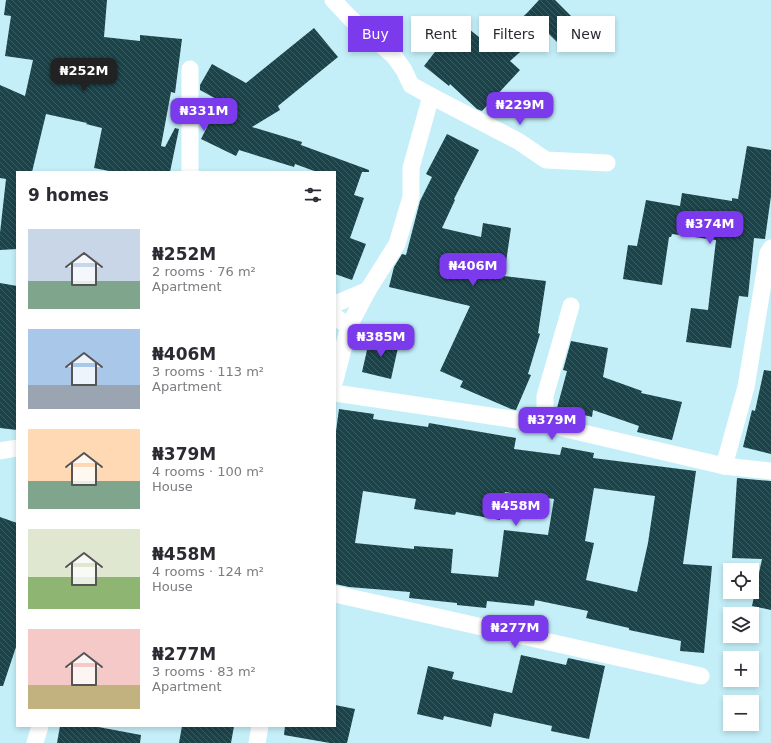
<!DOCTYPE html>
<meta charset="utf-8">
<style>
body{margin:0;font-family:"DejaVu Sans",sans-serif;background:#f7f7f7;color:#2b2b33;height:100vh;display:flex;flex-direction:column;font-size:15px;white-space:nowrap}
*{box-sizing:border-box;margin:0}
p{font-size:13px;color:#7c7c81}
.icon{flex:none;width:22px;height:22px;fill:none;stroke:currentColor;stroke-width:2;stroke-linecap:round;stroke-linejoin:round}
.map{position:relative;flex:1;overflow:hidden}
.drawer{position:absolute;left:16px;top:171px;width:320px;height:556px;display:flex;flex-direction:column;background:#fff;border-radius:0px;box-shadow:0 2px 6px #0003}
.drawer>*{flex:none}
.top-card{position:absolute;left:348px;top:16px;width:363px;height:36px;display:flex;gap:8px}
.fabs{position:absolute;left:723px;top:563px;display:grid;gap:8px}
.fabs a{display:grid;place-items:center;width:36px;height:36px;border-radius:0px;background:#fff;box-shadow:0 2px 6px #0003;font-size:20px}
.price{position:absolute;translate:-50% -34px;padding:0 9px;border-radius:8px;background:#7c3aed;color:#fff;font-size:13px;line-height:26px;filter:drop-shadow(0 1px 2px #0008)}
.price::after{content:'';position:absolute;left:50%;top:24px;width:12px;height:9px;margin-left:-6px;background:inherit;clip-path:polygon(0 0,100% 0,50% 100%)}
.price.selected{background:#222;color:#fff}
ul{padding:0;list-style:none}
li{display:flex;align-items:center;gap:12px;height:100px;padding:0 12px}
li span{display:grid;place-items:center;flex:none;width:112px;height:80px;border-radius:0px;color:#555}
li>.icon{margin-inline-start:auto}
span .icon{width:48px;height:48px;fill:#fffc;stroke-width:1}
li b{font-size:17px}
h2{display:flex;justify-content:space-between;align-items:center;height:48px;padding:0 12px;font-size:17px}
.pill{padding:0 14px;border-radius:0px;background:#fff;box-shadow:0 2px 6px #0003;font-size:14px;line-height:36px}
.pill.selected{background:#7c3aed;color:#fff}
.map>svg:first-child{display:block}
</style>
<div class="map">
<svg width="771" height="743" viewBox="0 0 771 743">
<defs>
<pattern id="building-back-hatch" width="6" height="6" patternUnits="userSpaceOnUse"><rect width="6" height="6" fill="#1b434a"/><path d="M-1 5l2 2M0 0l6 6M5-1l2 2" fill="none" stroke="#3b5c61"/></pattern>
</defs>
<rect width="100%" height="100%" fill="#c4eff8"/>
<g fill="url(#building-back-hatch)" fill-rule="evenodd">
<path d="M6,0h101l-3,37 36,4v-6l42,4 -7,54 -4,-1 -10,54 4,1 10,-19 4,1 -9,43h-56l-20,-4 8,-40 -16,-4 1,-1 -41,-9 -14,58h-15v77l-17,1v-17l6,-54 -6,-1v-93l25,11 8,-36 -28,-4 6,-40 -7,-1z"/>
<path d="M539,0h16l23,23 -20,20 -13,-13 -35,31 10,9 -38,41 -5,-2 -27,-25 -1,2 -25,-20 35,-45 31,25 37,-33z"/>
<path d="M314,28l24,29 -60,49 2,4 -28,17 50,15 -1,3 68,25v2h-7l-8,23 10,3 -14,40 16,6 -14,36 -17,-6v-102h-18l-22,-8 -1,3 -55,-17 -3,6 -35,-17 19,-38 -20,-11v-5l12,-21 34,19z"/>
<path d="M447,134l32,16 -25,49 1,1 -13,28 39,9 2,-14 28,5 -7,48 42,5 -8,52 2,1 -12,40 3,1 -15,35 -5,-1 -51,-22 3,-6 -23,-10 30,-65 -81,-19 5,-20 8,-13 4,1 14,-54 12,-24 -6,-3z"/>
<path d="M747,146l24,4v46l-6,43 -11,-1 -6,59 -9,-1 -8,52 -45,-6 5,-34 17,2 8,-70 -44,-6 -1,3h-2l-7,48 -39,-6 5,-34 9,1 9,-46 34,6 2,-13 50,8v-3l6,1z"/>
<path d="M0,283l17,3v144l-17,-2z"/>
<path d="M370,337l29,6 -8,36 -29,-7z"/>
<path d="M571,341l37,7 -5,29 39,14 -1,2 41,9 -10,38 -35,-8 2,-6 -46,-16 -1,7 -35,-9 10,-37 -4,-1z"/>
<path d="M764,370l7,1v83l-28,-7 9,-37 3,1z"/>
<path d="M339,409l35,5 -1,5 55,8 1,-4 87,15 -2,11 46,6 2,-8 32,6 -1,5 103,13 -13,93 29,2 -8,87 -24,-2 1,-10 -52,-11v-2l-43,-10 2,-7 -53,-11 -1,6 -47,-5 -1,7 -29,-3v-2l-48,-5 1,-6 -61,-5 -14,-3v-145zM594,488l61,8 -7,47 -11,49 -51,-12 8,-37 -9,-2zM363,491l53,8 -2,10 41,6 1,-3 44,8 5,-28 49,7 -6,36 -44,-5 -6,47 -47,-4 2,-24 -39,-3v3l-59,-6z"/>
<path d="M737,478l34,3v129l-19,-4 10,-47 -30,-1z"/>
<path d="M0,517l17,6v121l-14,42h-3z"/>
<path d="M521,655l45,10 2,-7 37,8 -16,73 -38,-8 1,-5 -58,-13 -3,14 -47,-11 -1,4 -26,-6 11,-48 26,6 -2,7 60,14z"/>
<path d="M335,705l20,4 -8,34h-17l-46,-8 1,-9h50z"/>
<path d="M60,726h33l48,9 -1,8h-83z"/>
<path d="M182,726h52l-3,17h-52z"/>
</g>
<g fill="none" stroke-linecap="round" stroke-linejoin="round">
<g stroke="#fff" stroke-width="17">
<path d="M333,0l17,18 44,38 10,14 7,15 20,11 -20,72v29l-14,47 -29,46 -19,36 -14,54"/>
<path d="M431,96l87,45 28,19 61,3"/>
<path d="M190,172v-103"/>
<path d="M335,304l33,-14"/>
<path d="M335,317l14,9"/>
<path d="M335,393l210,31 179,42 47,5"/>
<path d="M545,424v-28l26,-90"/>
<path d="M0,451l17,-3"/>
<path d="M724,466l22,-79 22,-134 3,-5"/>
<path d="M335,594l366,82"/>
<path d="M35,743l5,-17"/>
<path d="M257,743l3,-17"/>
</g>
</g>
</svg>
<div class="fabs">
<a><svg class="icon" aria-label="locate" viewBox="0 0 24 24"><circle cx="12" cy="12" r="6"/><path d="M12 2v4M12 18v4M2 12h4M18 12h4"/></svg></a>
<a><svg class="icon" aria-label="layers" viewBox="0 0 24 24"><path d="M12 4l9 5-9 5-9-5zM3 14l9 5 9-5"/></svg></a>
<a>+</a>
<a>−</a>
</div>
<b class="price selected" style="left:84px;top:92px">₦252M</b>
<b class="price" style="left:520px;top:126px">₦229M</b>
<b class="price" style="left:204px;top:132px">₦331M</b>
<b class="price" style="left:710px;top:245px">₦374M</b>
<b class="price" style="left:473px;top:287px">₦406M</b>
<b class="price" style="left:381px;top:358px">₦385M</b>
<b class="price" style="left:552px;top:441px">₦379M</b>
<b class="price" style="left:516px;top:527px">₦458M</b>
<b class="price" style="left:515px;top:649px">₦277M</b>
<div class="top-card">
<a class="pill selected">Buy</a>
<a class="pill">Rent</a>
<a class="pill">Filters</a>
<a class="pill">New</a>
</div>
<section class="drawer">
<h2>9 homes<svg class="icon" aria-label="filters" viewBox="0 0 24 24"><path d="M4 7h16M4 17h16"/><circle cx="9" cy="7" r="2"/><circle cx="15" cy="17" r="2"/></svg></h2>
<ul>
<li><span style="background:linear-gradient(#c9d6e8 65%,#7fa58c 0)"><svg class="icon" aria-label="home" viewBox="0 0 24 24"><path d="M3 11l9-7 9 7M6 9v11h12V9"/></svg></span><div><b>₦252M</b><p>2 rooms · 76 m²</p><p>Apartment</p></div></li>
<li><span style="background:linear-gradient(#a9c7e8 70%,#9aa5b1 0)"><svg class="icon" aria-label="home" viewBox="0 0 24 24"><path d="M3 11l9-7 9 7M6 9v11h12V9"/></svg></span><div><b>₦406M</b><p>3 rooms · 113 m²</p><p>Apartment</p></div></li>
<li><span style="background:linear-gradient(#ffd9b3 65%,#7fa58c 0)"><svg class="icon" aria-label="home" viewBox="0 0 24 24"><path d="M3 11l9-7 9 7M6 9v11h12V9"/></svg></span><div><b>₦379M</b><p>4 rooms · 100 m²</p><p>House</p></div></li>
<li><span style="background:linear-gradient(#dfe7d0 60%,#8fb573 0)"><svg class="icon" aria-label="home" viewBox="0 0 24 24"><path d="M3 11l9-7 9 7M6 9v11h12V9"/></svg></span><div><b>₦458M</b><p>4 rooms · 124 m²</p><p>House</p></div></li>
<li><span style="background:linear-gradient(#f6c9c9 70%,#c2b280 0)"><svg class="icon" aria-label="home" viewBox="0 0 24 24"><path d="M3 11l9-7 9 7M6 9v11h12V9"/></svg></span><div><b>₦277M</b><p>3 rooms · 83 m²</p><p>Apartment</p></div></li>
</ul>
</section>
</div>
